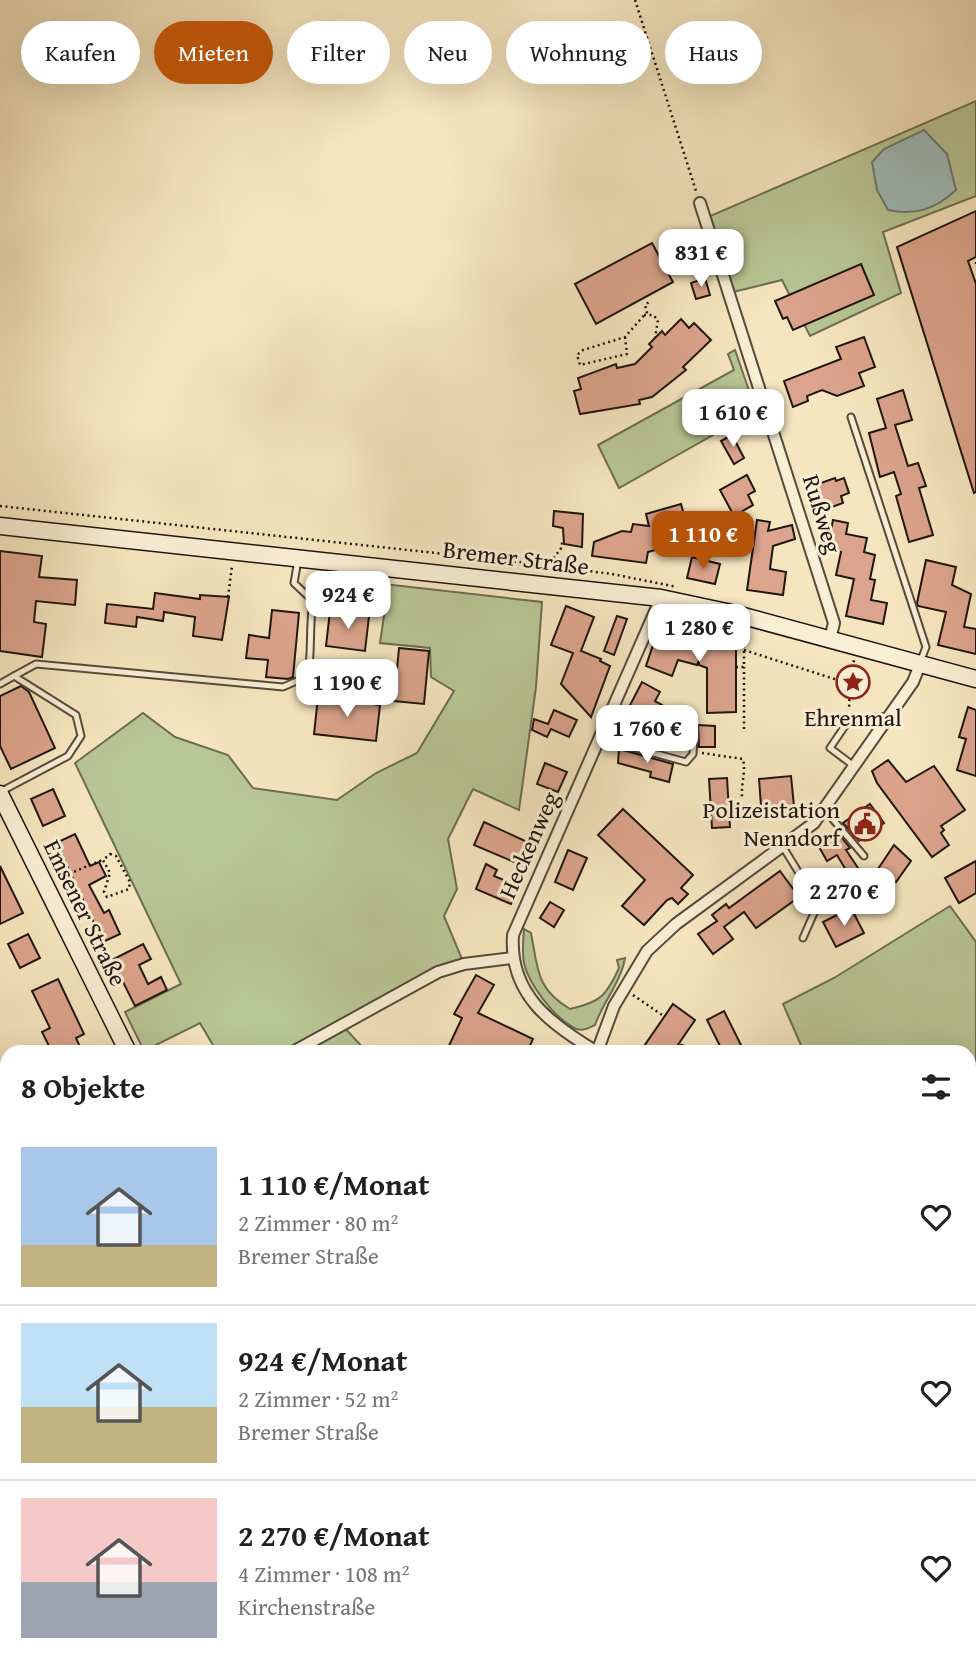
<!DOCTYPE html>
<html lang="de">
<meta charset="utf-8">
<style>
body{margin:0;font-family:"Gentium Book Plus",serif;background:#f6f6f6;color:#202124;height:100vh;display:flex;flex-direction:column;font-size:26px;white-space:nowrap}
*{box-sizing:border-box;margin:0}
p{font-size:23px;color:#757577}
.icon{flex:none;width:38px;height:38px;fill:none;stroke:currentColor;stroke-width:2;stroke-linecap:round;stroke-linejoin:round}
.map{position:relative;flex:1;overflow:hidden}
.details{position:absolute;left:0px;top:1045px;width:976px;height:625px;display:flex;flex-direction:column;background:#fff;border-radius:21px 21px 0 0;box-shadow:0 7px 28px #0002}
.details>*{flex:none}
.banner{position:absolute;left:21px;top:21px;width:934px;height:63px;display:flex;gap:14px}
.price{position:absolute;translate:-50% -60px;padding:0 16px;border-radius:14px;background:#fff;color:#222;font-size:23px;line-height:46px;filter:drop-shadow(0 2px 4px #0008)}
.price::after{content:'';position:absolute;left:50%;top:42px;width:21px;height:16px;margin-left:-10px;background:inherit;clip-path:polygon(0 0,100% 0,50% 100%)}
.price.on{background:#b45309;color:#fff}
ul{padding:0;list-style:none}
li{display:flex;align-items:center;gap:21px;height:175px;padding:0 21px}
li+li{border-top:2px solid #e0e0e0}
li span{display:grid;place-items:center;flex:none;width:196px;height:140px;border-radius:0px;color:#555}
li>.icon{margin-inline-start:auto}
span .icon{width:84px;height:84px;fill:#fffc;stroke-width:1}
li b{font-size:30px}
h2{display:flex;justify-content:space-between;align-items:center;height:84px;padding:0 21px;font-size:30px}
.tag{padding:0 24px;border-radius:32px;background:#fff;box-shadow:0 7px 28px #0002;font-size:24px;line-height:63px}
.tag.on{background:#b45309;color:#fff}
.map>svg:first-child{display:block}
</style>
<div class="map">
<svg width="976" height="1669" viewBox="0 0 976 1669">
<rect width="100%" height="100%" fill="#f6e6bf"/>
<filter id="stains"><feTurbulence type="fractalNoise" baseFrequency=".00286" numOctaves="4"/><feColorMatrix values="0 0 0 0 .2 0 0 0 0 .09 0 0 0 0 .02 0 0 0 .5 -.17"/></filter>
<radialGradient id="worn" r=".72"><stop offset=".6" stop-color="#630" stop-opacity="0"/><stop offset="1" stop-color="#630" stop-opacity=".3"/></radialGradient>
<g fill="#b9c695" stroke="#6c6e52" stroke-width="2">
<path d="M976,101v95l-93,36 18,61 -91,43 -28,-56 -49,12 -25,-75z"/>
<path d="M735,350l18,52 -1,11 -133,75 -21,-43 136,-75 -6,-16z"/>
<path d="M366,582l176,20 -6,85 -17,123 -46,-21 -25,50 9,50 -13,27 20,48 -122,61 25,27h-150l-17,-29 -56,28 -19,-39 56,-28 -106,-221 68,-50 32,24 53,18 25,33 84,12 39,-27 41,-20 37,-62 -23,-14 -1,-29 -50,-5 5,-34 -20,-3z"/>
<path d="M950,906l26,36v336l-6,2v-228h-166l-21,-48 51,-26z"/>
<path d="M524,929l7,4c7,36 5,56 39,76 31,-7 36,-13 49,-41l-2,-8 8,-2c-4,24 -22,44 -30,67 -7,3 -13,7 -21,3 -20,-11 -45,-43 -50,-65 -2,-11 -1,-23 0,-34z"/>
<path d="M976,1354v161l-6,4v-94l2,-2 -2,-65z"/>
</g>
<path fill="#a0bdbb" stroke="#6c7a76" stroke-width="2" d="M924,130l23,24 9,36c-20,19 -41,26 -68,20l-11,-20 -5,-28 12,-13z"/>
<g fill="#dca48c" stroke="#1f160f" stroke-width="2">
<path d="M976,211v46l-8,4 8,23v208l-2,1 -77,-246z"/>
<path d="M652,243l21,39 -77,42 -21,-40z"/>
<path d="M861,264l13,31 -81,35 -6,-13 -4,2 -8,-18z"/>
<path d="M705,278l5,17 -14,4 -5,-16z"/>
<path d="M681,319l8,9 5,-5 17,17 -28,27 3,3 -34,27 -13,3 1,4 -60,10 -6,-23 7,-2 -3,-11 38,-14 1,4 18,-4 17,-17 -3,-3 13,-13 3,4z"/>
<path d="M864,337l11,30 -16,6 5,13 -27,10 -15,-6 -15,6 1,5 -15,6 -9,-26 57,-22 -5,-12z"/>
<path d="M903,390l9,30 -17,5 13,41 10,-3 8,23 -7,2 14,47 -24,7 -13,-46 5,-2 -7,-22 -14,5 -11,-44 17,-5 -9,-29z"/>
<path d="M732,435l12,23 -10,6 -13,-23z"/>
<path d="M747,475l8,16 -7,4 5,10 -19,11 -14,-26z"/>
<path d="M835,478l1,3 8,-3 5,15 -8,3 2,7 -19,7 -9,-25z"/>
<path d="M681,504l10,36 -43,12 -2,11 -54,-7 2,-14 28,-11 9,1 2,-8 16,2 -3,-12z"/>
<path d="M554,511l29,3 -1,33 -18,-3 -1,-16 -10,-2z"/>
<path d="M757,520l13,2 -2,9 24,-6 3,14 -22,7 -3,23 16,3 -3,23 -36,-5z"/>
<path d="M833,520l15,3 -2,11 21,4 -3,14 11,3 -5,24 5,1 -4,20 16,3 -4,21 -37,-8 8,-37 -18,-4 5,-23 -14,-3z"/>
<path d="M0,551l42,5 -3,21 38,3 -2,25 -39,-4 -2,21 12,2 -4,33 -42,-6z"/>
<path d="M692,557l28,7 -5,20 -28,-6z"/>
<path d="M926,560l30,7 -4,18 19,9 -7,33 12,2v25l-38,-9 8,-33 -28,-6 -1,-3z"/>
<path d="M155,593l45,6v-4l29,2 -7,43 -29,-4 2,-19 -31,-5 -1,9 -26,-4 -1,10 -31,-4 2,-19 46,5z"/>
<path d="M566,606l28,11 -13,34 20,8 -1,2 10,5 -19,51 -30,-33 12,-31 -22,-8z"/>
<path d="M272,610l27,3 -6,64 -5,2 -22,-2 2,-17 -22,-2 3,-23 20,3z"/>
<path d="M330,611l39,5 -4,35 -39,-5z"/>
<path d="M617,616l10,3 -13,36 -10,-4z"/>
<path d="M660,624l76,24v64l-29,1v-45l-8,-3v-5l-2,5 -19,-5 -6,16 -26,-10z"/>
<path d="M399,648l30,3 -5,53 -30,-3z"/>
<path d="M642,682l18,10 -5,9 7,4 -6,12 22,7 -5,14 -11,-3 -4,14 -36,-10 6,-30z"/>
<path d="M21,686l8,6 26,56 -44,21 -11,-23v-50z"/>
<path d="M318,697l62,8 -4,36 -62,-7z"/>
<path d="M968,707l8,3v66l-19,-6 9,-31 -7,-2z"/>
<path d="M554,710l23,10 -8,17 -18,-8 -4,8 -15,-7 2,-11 14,5z"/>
<path d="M698,725l17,1v21h-16z"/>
<path d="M619,749l54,15 -4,18 -19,-5 1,-5 -33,-9z"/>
<path d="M888,760l18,22 28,-16 31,44 -24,16 3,4 -3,3 8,12 -17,12 -55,-74 -5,-12z"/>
<path d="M545,763l22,9 -9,20 -21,-8z"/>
<path d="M791,776l4,40 -33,3 -3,-40z"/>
<path d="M727,778l3,49 -18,1 -3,-49z"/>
<path d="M53,789l12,27 -22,10 -12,-27z"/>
<path d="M870,804l14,19 -25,18 -16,-18z"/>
<path d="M623,809l70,66 -12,13 7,6 -10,10 -6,-6 -5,2 -23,25 -22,-19 23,-26 -47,-45z"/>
<path d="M484,822l52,24 -10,21 -52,-22z"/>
<path d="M838,833l12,15 -4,2 24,36 -11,6 -22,-37 -10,6 -9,-16z"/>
<path d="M75,834l15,32 9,-4 7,14 -17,9 15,28 5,-3 11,24 -17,8 -47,-99z"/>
<path d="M894,845l17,16 -15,21 -18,-13z"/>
<path d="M568,850l19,8 -14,32 -18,-8z"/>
<path d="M976,861v32l-17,10 -14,-25z"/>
<path d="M486,864l11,6 -3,6 24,10 -7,18 -35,-15z"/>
<path d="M0,866l23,47 -23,11z"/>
<path d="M780,871l19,26 -43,31 -12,-16 -20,15 9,12 -20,15 -15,-20 19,-13 -5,-6 14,-11 3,4z"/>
<path d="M550,902l14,8 -10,17 -14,-9z"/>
<path d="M851,908l13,25 -28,14 -13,-25z"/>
<path d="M28,934l12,24 -20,10 -12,-24z"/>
<path d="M143,944l8,15 -12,6 9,19 13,-7 6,13 -32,16 -23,-46z"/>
<path d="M476,975l18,10 -16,28 55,26 -6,13h-81l16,-34 -8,-4z"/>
<path d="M58,979l26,55 -8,4 4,9 -10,5h-18l-10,-20 8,-4 -18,-37z"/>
<path d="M673,1004l22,16 -22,32h-33z"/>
<path d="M724,1011l17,34 -14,7h-4l-16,-32z"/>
</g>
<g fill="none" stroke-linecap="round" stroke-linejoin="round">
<defs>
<g id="lane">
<path d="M851,417l75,230 -5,13"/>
<path d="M14,676l22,-12 247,23 25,-11c4,-26 1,-50 5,-75l-19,-18 4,-23"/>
<path d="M0,684l14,-8 62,39 5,21 -13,20 -68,36"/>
<path d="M599,738l87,24 7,-8 1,-15"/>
<path d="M854,766l-24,-18 19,-28 39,-4"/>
<path d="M825,810l39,46"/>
<path d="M783,847l35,57 -15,34"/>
<path d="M818,904l15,2"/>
<path d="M678,1052l3,-4 9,4"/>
<path d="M970,1646l6,11"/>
<path d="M923,1669l1,-7"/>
</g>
<g id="street">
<path d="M700,203l134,420 -4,16"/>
<path d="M661,598l-148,337c-4,59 37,89 84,117l17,-46 33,-55 29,-27 138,-101 99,-141 8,-20"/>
<path d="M293,1052l145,-80 26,-8 48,-6"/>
<path d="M0,1213l7,-4"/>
<path d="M0,1376l7,-4"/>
<path d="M0,1414l7,13"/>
<path d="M125,1662l3,7"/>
<path d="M759,1662l4,7"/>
<path d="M545,1669l7,-7"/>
</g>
<g id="secondary">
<path d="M0,526l661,72 75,16 240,65"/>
<path d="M0,794l128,258"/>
<path d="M425,1662l4,7"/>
</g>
</defs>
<use href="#lane" stroke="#554a3b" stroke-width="9"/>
<use href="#street" stroke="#554a3b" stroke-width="14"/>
<use href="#secondary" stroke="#1f160f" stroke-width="19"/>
<g stroke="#1f160f" stroke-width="2.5" stroke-dasharray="2 3.5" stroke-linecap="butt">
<path d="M635,0l62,194"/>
<path d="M976,262v3"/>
<path d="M975,281h1"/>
<path d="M644,315h9l5,5 -3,18"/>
<path d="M625,337l2,17 -47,11 -3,-10 6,-5 42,-13 22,-25 -2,-7 4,-3"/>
<path d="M0,506l519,56 93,12 65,13"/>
<path d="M547,567l15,-20v-7"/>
<path d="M228,597l4,-31"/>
<path d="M744,650l106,34 -1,26"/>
<path d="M736,667h8v-33"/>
<path d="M850,684l4,-24"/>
<path d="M744,729v-62"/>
<path d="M702,753l41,6c3,14 -2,24 -1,38"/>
<path d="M110,854l6,2 14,26 -1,7 -22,8 -3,-5 6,-19 -7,-13z"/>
<path d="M64,876l38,-16"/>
<path d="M71,880l-8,-2 12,25"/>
<path d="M633,995l32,22"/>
</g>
<use href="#lane" stroke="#f9efd5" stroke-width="5"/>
<use href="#street" stroke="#f9efd5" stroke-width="10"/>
<use href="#secondary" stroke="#f9efd5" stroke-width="16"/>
</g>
<defs>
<symbol id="sight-ring" viewBox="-11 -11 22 22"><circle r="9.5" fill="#f9efd5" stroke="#8f2418" stroke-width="1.5"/><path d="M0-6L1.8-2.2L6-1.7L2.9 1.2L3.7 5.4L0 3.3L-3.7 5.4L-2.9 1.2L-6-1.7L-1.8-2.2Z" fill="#8f2418"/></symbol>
<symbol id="civic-ring" viewBox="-11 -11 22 22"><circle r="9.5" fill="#f9efd5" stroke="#8f2418" stroke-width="1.5"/><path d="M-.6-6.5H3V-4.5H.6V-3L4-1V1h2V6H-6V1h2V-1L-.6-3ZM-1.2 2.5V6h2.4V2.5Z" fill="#8f2418"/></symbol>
</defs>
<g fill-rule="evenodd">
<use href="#sight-ring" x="834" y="663" width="38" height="38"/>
<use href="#civic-ring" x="846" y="805" width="38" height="38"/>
</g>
<g text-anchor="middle" stroke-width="6" stroke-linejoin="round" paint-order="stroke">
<g font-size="24" fill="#1f160f" stroke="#f9efd5">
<text transform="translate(822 514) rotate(73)" y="8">Rußweg</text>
<text transform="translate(516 558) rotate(7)" y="8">Bremer Straße</text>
<text transform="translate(529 845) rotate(-66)" y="8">Heckenweg</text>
<text transform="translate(85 913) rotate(64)" y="8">Emsener Straße</text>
</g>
<g font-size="24" fill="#1f160f" stroke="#f9efd5">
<text x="853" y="726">Ehrenmal</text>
<text x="840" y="818" text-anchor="end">Polizeistation<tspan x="840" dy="28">Nenndorf</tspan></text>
</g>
</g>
<rect width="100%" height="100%" filter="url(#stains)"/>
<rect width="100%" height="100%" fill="url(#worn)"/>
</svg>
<b class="price" style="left:701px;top:289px">831 €</b>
<b class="price" style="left:733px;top:449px">1 610 €</b>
<b class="price on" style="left:703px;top:571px">1 110 €</b>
<b class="price" style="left:348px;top:631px">924 €</b>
<b class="price" style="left:699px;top:664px">1 280 €</b>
<b class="price" style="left:347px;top:719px">1 190 €</b>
<b class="price" style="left:647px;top:765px">1 760 €</b>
<b class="price" style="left:844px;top:928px">2 270 €</b>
<div class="banner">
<a class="tag">Kaufen</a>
<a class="tag on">Mieten</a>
<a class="tag">Filter</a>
<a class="tag">Neu</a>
<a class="tag">Wohnung</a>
<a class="tag">Haus</a>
</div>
<section class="details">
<h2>8 Objekte<svg class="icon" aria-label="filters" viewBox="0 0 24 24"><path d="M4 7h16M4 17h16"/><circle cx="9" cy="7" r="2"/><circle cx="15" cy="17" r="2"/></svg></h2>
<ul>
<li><span style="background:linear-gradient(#a9c7e8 70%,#c2b280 0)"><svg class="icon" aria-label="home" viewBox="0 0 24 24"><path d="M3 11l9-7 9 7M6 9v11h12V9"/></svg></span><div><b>1 110 €/Monat</b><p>2 Zimmer · 80 m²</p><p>Bremer Straße</p></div><svg class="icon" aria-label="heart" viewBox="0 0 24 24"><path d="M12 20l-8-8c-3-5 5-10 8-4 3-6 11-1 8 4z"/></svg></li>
<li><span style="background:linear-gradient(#bfe0f5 60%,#c2b280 0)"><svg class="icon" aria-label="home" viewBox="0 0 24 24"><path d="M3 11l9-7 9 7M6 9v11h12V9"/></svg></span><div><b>924 €/Monat</b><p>2 Zimmer · 52 m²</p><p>Bremer Straße</p></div><svg class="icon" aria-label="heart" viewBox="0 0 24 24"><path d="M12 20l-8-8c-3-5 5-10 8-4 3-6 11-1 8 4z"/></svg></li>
<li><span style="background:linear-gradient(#f6c9c9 60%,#9aa5b1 0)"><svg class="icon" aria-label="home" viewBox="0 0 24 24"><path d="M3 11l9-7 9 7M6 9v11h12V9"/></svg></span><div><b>2 270 €/Monat</b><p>4 Zimmer · 108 m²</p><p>Kirchenstraße</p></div><svg class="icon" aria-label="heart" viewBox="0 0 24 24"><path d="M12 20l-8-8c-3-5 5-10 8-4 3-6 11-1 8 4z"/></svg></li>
</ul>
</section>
</div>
